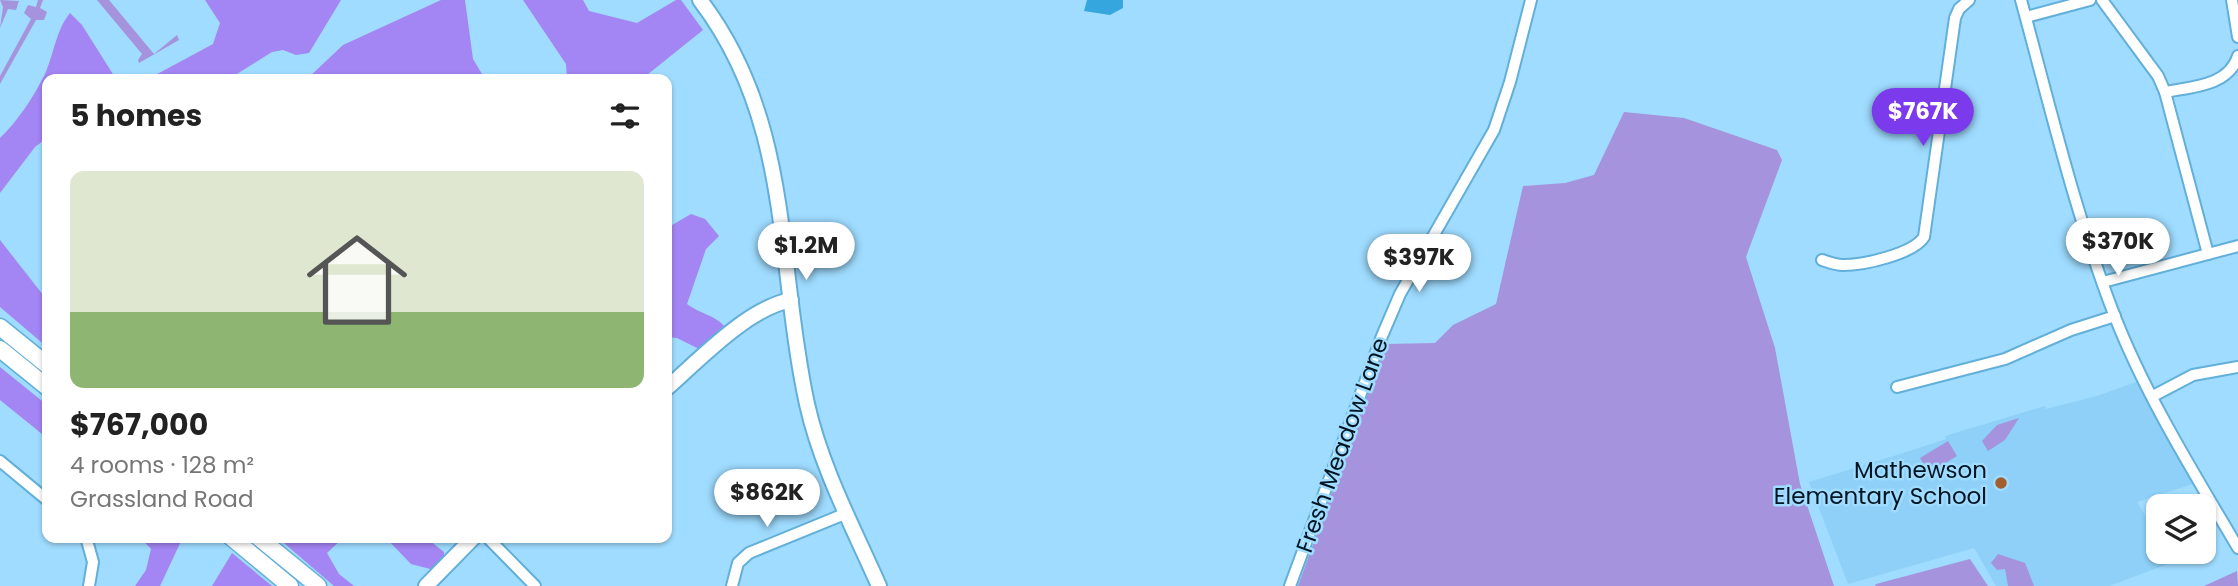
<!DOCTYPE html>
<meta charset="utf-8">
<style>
body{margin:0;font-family:Poppins,sans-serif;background:#f6f6f6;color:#222;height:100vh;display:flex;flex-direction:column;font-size:26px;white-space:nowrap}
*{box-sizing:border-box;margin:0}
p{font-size:23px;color:#767676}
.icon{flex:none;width:38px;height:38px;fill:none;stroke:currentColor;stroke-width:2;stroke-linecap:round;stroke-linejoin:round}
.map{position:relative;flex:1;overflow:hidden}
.panel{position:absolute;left:42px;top:74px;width:630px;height:469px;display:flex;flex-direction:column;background:#fff;border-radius:14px;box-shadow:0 2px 5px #0004}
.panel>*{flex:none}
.tools{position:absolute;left:2146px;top:494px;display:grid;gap:14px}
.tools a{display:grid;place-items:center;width:70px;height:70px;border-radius:14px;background:#fff;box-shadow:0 2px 5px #0004;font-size:35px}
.price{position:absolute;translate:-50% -60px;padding:0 16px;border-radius:24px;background:#fff;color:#222;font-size:23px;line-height:46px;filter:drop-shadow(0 2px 4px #0008)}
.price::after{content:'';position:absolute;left:50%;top:42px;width:21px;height:16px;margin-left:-10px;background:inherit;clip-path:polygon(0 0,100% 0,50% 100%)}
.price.selected{background:#7c3aed;color:#fff}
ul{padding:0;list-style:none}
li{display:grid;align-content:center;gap:14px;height:371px;padding:0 28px}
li+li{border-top:2px solid #e0e0e0}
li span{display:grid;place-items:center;height:217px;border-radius:14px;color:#555}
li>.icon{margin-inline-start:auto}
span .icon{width:126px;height:126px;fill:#fffc;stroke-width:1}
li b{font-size:30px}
h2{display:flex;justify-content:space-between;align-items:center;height:84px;padding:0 28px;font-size:30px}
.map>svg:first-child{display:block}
</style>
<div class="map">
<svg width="2238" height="586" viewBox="0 0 2238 586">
<rect width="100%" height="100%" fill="#9fdcff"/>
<path fill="#8ed0f7" d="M2139,381l54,103 -56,18 21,35v14h8l7,11 -64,24h-113l-22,-38 -126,36 -39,-102 104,-32 33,-11 -1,-3 100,-30 1,3 51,-13z"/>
<g fill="#a593dd">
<path d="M0,0l19,1 -3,9 -8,-1 -8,19 3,-21z"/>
<path d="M38,0h5l-3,8 7,4 -3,8h-8l-36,64v-8l31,-57 -7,-6 4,-8 8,2z"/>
<path d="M97,0h12l45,54 23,-19 2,5 -40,23 -1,-3 4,-6z"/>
<path d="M1624,112l60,6 93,32 5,10 -36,97 29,91 25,136 34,102h-536l88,-242 49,-1 18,-18 43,-21 27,-118 42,-3 29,-8z"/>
<path d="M2019,418l-14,22 -17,11 -6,-10 15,-16z"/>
<path d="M1948,441l9,15 -28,17 -9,-15z"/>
<path d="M1998,554l27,9 9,23h-26l-3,-17 -8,1 -6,-7z"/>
<path d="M1970,559l18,27h-113l1,-2z"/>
<path d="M2237,571l1,15h-34z"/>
</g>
<g fill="#a485f4">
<path d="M205,0h136l-32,53 -13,2 -13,-5 -11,2 -43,27h-81l65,-35 7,-21z"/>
<path d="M441,0h24l8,59 12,20h-178l36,-34z"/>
<path d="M523,0h60l6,11 48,12 39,-23h5l22,30 -61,49h-75l-1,-15z"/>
<path d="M70,13l12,12 34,54h-69v59l-12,9 -35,46v-55c18,-17 34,-42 45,-64 9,-20 11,-44 25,-61z"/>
<path d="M691,214l14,5 14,17 -13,13 -19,55c13,10 29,11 39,24l-23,23 -26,-13 -10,-1v-109z"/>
<path d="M0,240l47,60v47l-47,-40z"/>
<path d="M0,367l47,38v33l-47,-38z"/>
<path d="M140,537h43l-23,49h-25l11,-16 5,-21z"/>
<path d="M277,537h67l-17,16 12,21 15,12h-20z"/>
<path d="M385,537h40l19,15v7l-10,11 -23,-6z"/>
<path d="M232,553l40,33h-60z"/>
</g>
<path fill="#35a7de" d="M1087,0h36v8l-13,7 -26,-4z"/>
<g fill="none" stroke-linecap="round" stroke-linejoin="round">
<defs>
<g id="minor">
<path d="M2021,0c29,106 54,214 94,317 32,81 79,156 123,231"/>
<path d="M2102,0l56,76 7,16c26,-5 64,-6 73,-36"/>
<path d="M2232,0l6,37"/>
<path d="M2026,17l64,-17"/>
<path d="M2165,92l43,162"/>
<path d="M1822,260c6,2 14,5 21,5 21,0 70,-11 81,-28l31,-219 4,-9 10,-9"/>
<path d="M2103,282l135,-36"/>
<path d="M1897,387l108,-28 66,-29 44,-14"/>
<path d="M2153,396l40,-21 45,-8"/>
<path d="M0,461l47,39"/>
<path d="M86,537l7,25 -4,24"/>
<path d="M487,537l48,49"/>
<path d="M732,586l6,-23 11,-10 98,-40"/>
<path d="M1290,586l92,-250 18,-42 94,-164 16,-48 21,-82"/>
</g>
<g id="major">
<path d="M700,0c93,122 76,262 107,404 14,63 46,123 72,182"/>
<path d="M667,388c33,-29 81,-80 124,-88"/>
<path d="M426,586l48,-49"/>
</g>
<g id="highway">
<path d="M0,327l47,38"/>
<path d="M0,349l47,38"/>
<path d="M231,537l59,49"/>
<path d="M258,537l60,49"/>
</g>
</defs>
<use href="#minor" stroke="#62afda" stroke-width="14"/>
<use href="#major" stroke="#62afda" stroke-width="18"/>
<use href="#highway" stroke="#62afda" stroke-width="19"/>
<use href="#minor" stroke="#fff" stroke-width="10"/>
<use href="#major" stroke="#fff" stroke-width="14"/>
<use href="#highway" stroke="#fff" stroke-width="16"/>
</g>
<circle fill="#a25f2d" stroke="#9fdcff" stroke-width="2.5" cx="2001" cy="483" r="7"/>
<g text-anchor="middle" stroke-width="5" stroke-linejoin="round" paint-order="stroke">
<g font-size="23" fill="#001521" stroke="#9fdcff">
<text transform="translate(1342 445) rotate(-70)" y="8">Fresh Meadow Lane</text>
</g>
<g font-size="23" fill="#001521" stroke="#9fdcff" text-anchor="end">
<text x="1987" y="478">Mathewson<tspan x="1987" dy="26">Elementary School</tspan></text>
</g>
</g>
</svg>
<div class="tools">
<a><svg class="icon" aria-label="layers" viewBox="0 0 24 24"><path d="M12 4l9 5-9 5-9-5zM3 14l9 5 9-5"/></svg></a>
</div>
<b class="price selected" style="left:1923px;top:148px">$767K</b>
<b class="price" style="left:2118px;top:278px">$370K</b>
<b class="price" style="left:806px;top:282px">$1.2M</b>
<b class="price" style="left:1419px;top:294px">$397K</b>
<b class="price" style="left:767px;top:529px">$862K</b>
<section class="panel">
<h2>5 homes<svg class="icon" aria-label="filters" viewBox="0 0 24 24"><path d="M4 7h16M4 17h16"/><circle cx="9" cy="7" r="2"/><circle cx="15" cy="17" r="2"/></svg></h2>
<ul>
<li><span style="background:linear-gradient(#dfe7d0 65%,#8fb573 0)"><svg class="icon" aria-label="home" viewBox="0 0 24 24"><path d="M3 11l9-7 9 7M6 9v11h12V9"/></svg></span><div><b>$767,000</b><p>4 rooms · 128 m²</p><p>Grassland Road</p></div></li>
</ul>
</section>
</div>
